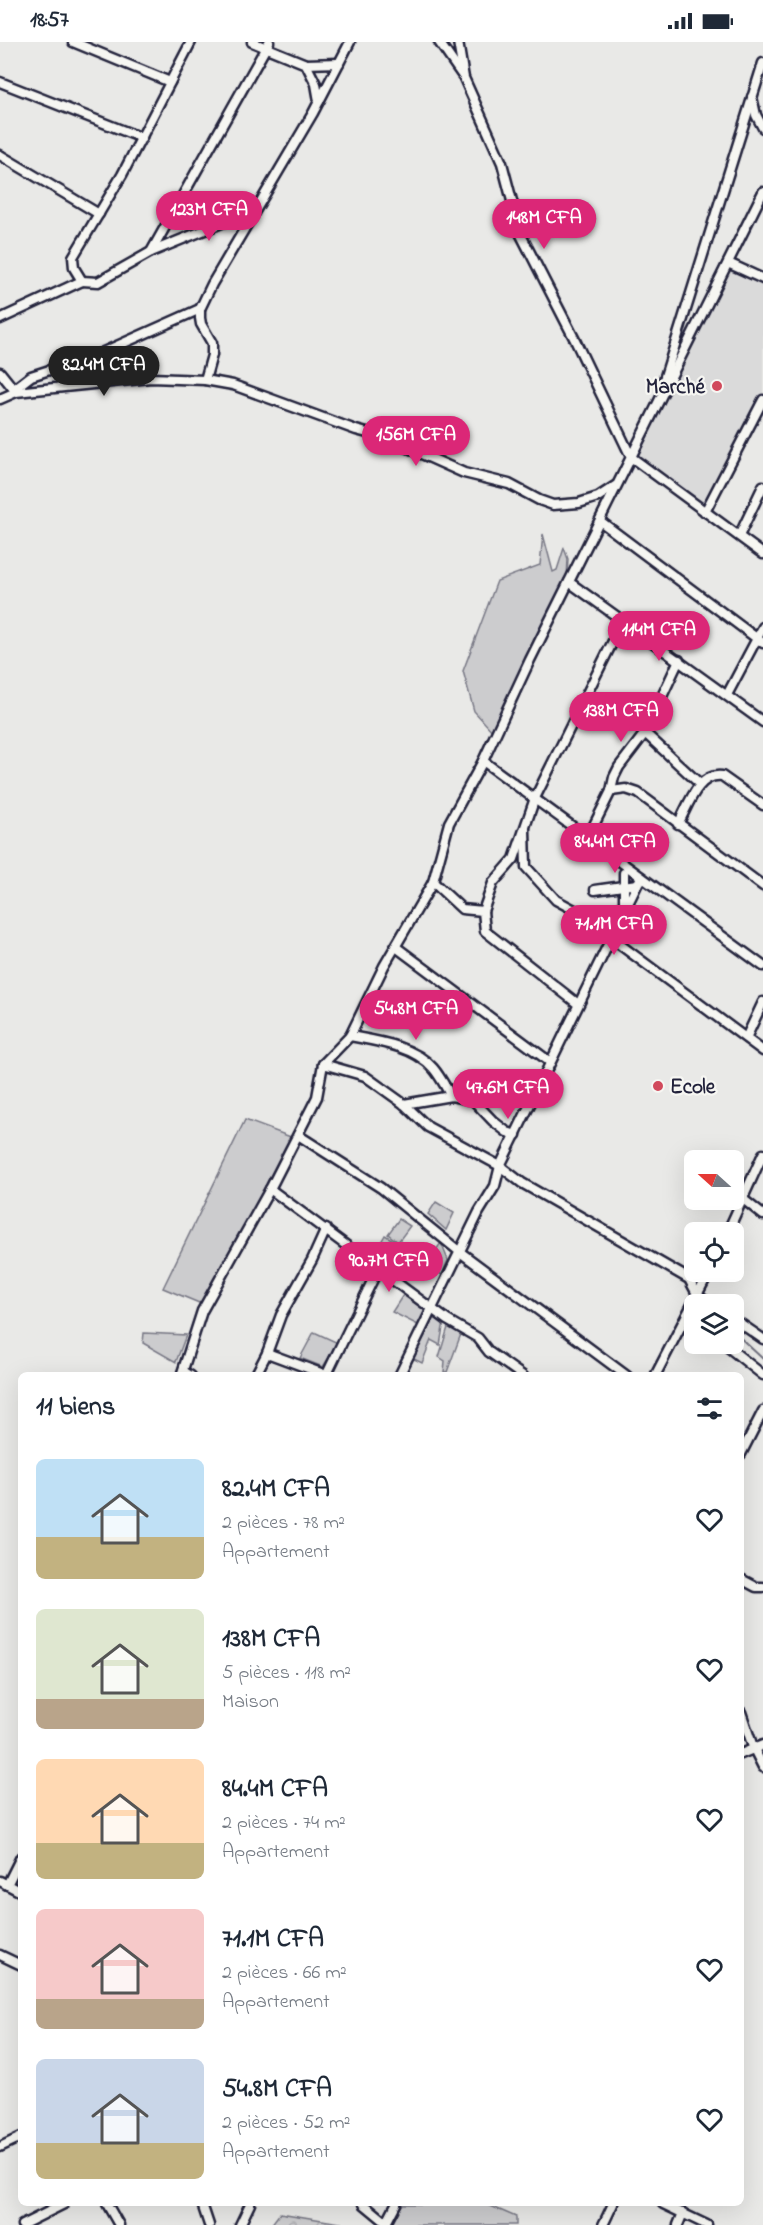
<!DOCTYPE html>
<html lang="fr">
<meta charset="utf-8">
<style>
body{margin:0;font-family:"Indie Flower",sans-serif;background:#f2f2f3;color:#1f2937;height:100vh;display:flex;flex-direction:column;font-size:22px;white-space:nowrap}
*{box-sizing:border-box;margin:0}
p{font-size:20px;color:#747a83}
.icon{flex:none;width:33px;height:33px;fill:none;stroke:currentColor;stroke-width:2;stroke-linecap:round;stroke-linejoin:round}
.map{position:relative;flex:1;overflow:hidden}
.panel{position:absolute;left:18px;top:1330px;width:726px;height:834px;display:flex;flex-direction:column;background:#fff;border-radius:9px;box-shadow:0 6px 24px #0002}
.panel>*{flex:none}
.needle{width:39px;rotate:291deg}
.fabs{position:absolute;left:684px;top:1108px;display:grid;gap:12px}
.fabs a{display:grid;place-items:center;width:60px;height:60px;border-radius:9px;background:#fff;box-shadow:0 6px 24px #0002;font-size:30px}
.price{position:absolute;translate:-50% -51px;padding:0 14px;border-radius:21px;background:#db2777;color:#fff;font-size:20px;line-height:39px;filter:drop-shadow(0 2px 3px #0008)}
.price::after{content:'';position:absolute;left:50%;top:36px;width:18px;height:14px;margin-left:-9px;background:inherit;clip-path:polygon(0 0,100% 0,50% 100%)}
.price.on{background:#222;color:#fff}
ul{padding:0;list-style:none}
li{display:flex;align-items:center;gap:18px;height:150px;padding:0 18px}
li span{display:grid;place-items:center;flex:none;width:168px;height:120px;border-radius:9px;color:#555}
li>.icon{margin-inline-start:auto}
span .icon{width:72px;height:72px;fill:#fffc;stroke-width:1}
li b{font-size:26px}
h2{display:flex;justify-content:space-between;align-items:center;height:72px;padding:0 18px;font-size:26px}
.status{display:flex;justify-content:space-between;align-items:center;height:42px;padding:0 30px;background:#fff;direction:ltr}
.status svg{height:16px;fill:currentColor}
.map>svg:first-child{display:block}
</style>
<div class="status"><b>18:57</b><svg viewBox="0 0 49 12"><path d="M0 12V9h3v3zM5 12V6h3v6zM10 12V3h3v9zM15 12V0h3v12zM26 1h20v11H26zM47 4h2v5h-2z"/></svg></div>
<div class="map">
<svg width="763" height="2183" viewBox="0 0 763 2183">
<defs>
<pattern id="forest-crowns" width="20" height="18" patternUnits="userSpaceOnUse" patternTransform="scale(1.5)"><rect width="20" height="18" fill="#ccccce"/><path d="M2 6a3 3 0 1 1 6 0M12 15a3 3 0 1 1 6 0" fill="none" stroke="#afafb2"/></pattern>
</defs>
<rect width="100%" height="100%" fill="#e9e9e7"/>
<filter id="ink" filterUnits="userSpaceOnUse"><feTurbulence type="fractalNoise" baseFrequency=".0167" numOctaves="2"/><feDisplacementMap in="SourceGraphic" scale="12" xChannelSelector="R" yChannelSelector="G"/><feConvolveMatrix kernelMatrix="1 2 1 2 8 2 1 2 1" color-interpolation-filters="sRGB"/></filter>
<g filter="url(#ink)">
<path fill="#dadada" d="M727,224l36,17v121l-55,109 -77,-56z"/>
<g fill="#ccccce" stroke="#777784" stroke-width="1.5">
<path d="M543,492l10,38 4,-2 7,-22 4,11 -1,19 -74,154 -19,-21 -11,-40 34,-90 43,-16z"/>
<path d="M245,1078l51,19 -92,166 -41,-17z"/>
<path d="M436,1160l18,11 -8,17 -18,-16z"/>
<path d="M399,1177l11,7 -12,16 -10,-8z"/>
<path d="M385,1193l11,7 -12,16 -9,-5z"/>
<path d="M441,1201l7,17 -6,15 -16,-11z"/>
<path d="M398,1205l10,8 -11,15 -6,-15z"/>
<path d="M352,1217l16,11v9l-24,-10z"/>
<path d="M403,1253l23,15 -8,15 -26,-13z"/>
<path d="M433,1271l11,8 -4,24 -9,-5 -9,23 -10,-5z"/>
<path d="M449,1282l12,10 -14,38h-3l1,-11 -6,-4z"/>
<path d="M314,1290l24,11 -15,24 -23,-9z"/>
<path d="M144,1291l42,2 -10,27 -33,-19z"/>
<path d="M403,2162h83l30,13v8h-125v-4z"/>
</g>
<path fill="url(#forest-crowns)" stroke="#777784" stroke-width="1.5" d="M280,2171l72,12h-81z"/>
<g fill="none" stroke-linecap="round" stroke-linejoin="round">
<path stroke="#71717f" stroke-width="2" d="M734,1290l29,27"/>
<defs>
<g id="minor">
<path d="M73,0l97,40"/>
<path d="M191,0l-69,133 -49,82 1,11 8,13 16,1 53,-30 118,-210"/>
<path d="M252,0l54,22 33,-1"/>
<path d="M439,0l23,33"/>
<path d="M458,0l6,36 38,85 19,72 54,105 56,117 132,97"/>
<path d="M306,22l10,20 3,17"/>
<path d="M0,40l142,56"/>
<path d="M752,55l4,18 7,13"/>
<path d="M0,113l99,59"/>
<path d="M151,210l105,-43"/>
<path d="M728,221l35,16"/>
<path d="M0,277l82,-38"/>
<path d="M0,330l16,20"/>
<path d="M205,338l7,-25v-12l-11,-19 -1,-6v-9l12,-25 101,-171 37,-71"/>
<path d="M662,344l101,-323"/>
<path d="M14,347l17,-13 68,-22 101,-45"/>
<path d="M0,357l16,-7 135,-14 54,2 28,5 123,45 30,8 78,35 45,11 30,16 14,5 26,-2 19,-6 17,-11"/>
<path d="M705,470l58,-112"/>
<path d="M600,479l163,122"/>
<path d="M739,494l24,-50"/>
<path d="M569,540l194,140"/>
<path d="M727,653l36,-68"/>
<path d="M645,691l55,51"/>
<path d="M483,719l280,205"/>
<path d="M611,749l15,-2 12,4 125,93"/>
<path d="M678,782c10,-17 19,-51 44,-48l41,29"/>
<path d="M525,787l1,38 30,33 26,14 18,13 11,11 152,113"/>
<path d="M588,795l23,-46 3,-14 5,-10 26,-34 34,-73"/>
<path d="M433,840l29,27 21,2 2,20 93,73"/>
<path d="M595,848l42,-6"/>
<path d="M624,866v-35"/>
<path d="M483,869l10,-28 21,-24 21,-61 88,-177"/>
<path d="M396,905l154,115"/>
<path d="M350,994c27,5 64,10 83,32 7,8 12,18 18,28"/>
<path d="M746,996l17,-36"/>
<path d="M323,1022l42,12 39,28 24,23 72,39 22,17 167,96 9,17 14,9"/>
<path d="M404,1062l47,-8 22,4 20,21 14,11 9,3"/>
<path d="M298,1093l83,53 79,64 167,124"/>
<path d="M270,1147l177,131 31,18 11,14 34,24"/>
<path d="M743,1157l20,16"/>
<path d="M727,1191l36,-79"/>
<path d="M687,1273l7,6"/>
<path d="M734,1277l29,20"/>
<path d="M724,1302l39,31"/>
<path d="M267,1311l62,23"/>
<path d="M183,1329l8,5"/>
<path d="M181,1334l21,-65 68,-122 47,-92 6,-33 27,-28 34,-70 49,-84 16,-59 34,-62 47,-101 233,-468"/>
<path d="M255,1334l12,-23 14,-38 31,-55 14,-31"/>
<path d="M326,1334l52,-107"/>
<path d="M399,1334l80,-164 16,-26 5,-20 141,-289"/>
<path d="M655,1334l54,-104"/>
<path d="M741,1412l22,-43"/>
<path d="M741,1537l15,8h7"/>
<path d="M741,1670l12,35 10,20"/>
<path d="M741,1712l22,-9"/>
<path d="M0,1839l21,11"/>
<path d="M7,1843l14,-28"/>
<path d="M0,1913l21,10"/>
<path d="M0,2105l21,-10"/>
<path d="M107,2162l12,21"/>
<path d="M202,2162l7,21"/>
<path d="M364,2162l23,19"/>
<path d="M663,2162l44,21"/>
<path d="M22,2183l42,-21"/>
<path d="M240,2183l10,-21"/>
<path d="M385,2183l11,-21"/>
<path d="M603,2183l10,-21"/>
<path d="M678,2183l5,-12"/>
</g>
</defs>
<use href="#minor" stroke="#22223b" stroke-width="13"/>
<use href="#minor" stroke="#f6f6f2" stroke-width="8"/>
</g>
</g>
<g fill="#d1495b" stroke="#f6f6f2" stroke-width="2">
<circle cx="717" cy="344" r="6"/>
<circle cx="658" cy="1044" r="6"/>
</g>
<g text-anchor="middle" stroke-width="4.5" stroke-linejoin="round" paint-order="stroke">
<g font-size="21" font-weight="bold" fill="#22223b" stroke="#f6f6f2" text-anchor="end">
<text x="705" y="351">Marché</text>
<text x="670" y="1051" text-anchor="start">Ecole</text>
</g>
</g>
</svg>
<div class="fabs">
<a><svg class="needle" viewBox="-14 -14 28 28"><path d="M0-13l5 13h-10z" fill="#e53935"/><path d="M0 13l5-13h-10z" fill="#747a83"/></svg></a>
<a><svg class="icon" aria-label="locate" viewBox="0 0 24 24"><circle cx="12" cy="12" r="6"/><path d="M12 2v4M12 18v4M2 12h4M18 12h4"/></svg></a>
<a><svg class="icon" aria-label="layers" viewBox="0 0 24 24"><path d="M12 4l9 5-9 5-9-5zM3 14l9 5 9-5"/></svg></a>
</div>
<b class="price" style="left:209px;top:200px">123M CFA</b>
<b class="price" style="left:544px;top:208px">148M CFA</b>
<b class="price on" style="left:104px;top:355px">82.4M CFA</b>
<b class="price" style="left:416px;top:425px">156M CFA</b>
<b class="price" style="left:659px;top:620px">114M CFA</b>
<b class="price" style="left:621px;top:701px">138M CFA</b>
<b class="price" style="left:615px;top:832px">84.4M CFA</b>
<b class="price" style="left:614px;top:914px">71.1M CFA</b>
<b class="price" style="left:416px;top:999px">54.8M CFA</b>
<b class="price" style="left:508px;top:1078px">47.6M CFA</b>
<b class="price" style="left:389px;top:1251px">90.7M CFA</b>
<section class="panel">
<h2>11 biens<svg class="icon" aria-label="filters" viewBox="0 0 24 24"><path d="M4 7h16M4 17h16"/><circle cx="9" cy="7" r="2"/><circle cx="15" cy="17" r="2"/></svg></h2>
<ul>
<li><span style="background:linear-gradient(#bfe0f5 65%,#c2b280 0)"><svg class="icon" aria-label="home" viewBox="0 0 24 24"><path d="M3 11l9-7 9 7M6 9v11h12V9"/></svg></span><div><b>82.4M CFA</b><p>2 pièces · 78 m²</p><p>Appartement</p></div><svg class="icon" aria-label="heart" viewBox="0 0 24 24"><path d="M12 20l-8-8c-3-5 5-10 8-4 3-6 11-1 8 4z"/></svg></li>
<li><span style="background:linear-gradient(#dfe7d0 75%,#b9a48a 0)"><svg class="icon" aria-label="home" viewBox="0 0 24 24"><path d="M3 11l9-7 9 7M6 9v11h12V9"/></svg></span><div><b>138M CFA</b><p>5 pièces · 118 m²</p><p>Maison</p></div><svg class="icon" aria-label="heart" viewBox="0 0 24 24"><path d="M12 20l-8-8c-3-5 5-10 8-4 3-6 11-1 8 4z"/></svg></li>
<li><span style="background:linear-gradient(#ffd9b3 70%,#c2b280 0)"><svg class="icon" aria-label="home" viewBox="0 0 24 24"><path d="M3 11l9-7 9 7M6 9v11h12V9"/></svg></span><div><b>84.4M CFA</b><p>2 pièces · 74 m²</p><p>Appartement</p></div><svg class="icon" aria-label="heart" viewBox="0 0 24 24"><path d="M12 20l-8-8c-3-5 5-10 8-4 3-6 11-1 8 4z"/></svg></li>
<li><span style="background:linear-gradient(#f6c9c9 75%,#b9a48a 0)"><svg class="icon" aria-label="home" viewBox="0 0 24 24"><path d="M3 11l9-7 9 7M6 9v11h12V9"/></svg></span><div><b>71.1M CFA</b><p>2 pièces · 66 m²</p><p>Appartement</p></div><svg class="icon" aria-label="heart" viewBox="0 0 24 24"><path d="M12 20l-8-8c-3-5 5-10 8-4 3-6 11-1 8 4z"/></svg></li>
<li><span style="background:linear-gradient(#c9d6e8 70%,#c2b280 0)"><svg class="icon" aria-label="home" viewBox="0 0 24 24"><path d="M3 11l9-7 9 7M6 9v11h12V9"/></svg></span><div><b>54.8M CFA</b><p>2 pièces · 52 m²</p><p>Appartement</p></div><svg class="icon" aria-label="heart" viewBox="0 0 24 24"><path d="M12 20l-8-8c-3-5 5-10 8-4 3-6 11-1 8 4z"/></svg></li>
</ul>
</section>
</div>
